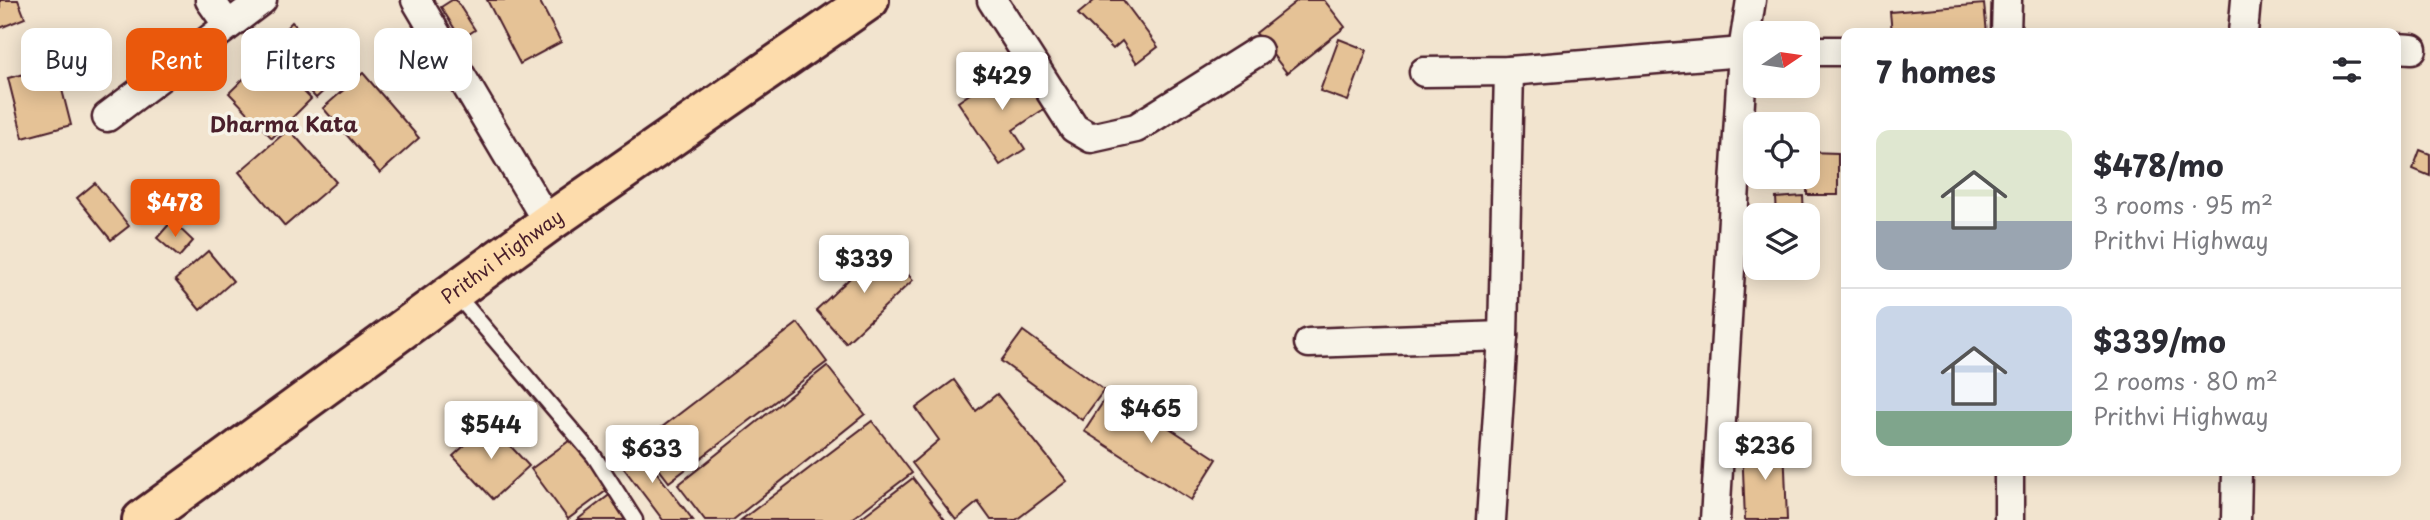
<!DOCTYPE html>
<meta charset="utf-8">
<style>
body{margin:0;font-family:"Playpen Sans",sans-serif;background:#f7f7f7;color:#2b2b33;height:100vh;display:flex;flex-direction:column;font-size:26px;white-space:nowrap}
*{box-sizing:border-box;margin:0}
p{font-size:23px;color:#7c7c81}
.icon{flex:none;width:38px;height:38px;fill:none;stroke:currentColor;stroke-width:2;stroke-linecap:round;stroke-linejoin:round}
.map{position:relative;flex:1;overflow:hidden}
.drawer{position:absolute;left:1841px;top:28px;width:560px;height:448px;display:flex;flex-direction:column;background:#fff;border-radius:14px;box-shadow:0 4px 18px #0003}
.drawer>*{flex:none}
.top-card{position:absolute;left:21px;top:28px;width:665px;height:63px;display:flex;gap:14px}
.needle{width:46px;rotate:77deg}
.controls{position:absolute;left:1743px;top:21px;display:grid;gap:14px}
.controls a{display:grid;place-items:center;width:77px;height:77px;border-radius:14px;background:#fff;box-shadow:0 4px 18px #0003;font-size:35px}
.price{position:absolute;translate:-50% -60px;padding:0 16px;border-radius:7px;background:#fff;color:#222;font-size:23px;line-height:46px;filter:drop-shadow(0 2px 4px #0008)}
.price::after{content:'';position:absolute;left:50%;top:42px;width:21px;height:16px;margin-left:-10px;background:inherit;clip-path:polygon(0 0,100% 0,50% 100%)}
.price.current{background:#ea580c;color:#fff}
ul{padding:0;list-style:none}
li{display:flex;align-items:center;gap:21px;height:175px;padding:0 35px}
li+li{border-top:2px solid #e1e1e2}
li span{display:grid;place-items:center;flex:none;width:196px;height:140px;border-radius:14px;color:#555}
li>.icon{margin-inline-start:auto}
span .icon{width:84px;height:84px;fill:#fffc;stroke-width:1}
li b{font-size:30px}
h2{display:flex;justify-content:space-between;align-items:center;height:84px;padding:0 35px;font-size:30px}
.chip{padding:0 24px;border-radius:14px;background:#fff;box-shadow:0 4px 18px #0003;font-size:24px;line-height:63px}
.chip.current{background:#ea580c;color:#fff}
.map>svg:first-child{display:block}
</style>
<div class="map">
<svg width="2430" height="520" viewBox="0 0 2430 520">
<rect width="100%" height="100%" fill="#f2e4cf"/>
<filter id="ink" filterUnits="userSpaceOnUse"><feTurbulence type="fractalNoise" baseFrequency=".0143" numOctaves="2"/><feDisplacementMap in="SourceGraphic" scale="14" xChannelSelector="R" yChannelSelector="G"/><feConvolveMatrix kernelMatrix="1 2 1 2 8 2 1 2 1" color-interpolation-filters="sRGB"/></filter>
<g filter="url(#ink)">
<g fill="#e5c296" stroke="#4a1f2b" stroke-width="2">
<path d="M0,0h18l7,18 -25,10z"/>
<path d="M452,0h4l19,30 -14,9 -20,-32z"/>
<path d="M487,0h52l22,42 -41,22z"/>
<path d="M1095,0h28l35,47 -21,16 -15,-22 -9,8 -35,-35z"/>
<path d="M1298,0h26l21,27 -58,46 -31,-40z"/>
<path d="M1984,4l3,29h-95l-2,-21z"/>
<path d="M292,22l50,52 -26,24 -49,-51z"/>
<path d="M1339,39l28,11 -19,51 -28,-10z"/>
<path d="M268,55l43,44 -39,39 -43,-45z"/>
<path d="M1014,64l30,45 -31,21 12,19 -25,16 -42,-63z"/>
<path d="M56,66l15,59 -48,13 -15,-60z"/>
<path d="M363,73l56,65 -39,35 -57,-65z"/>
<path d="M289,129l47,53 -51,44 -46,-54z"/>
<path d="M2420,150l10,4v22l-17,-7z"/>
<path d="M1808,152l30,1v42h-31z"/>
<path d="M95,183l34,43 -18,14 -34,-42z"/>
<path d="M1803,196l1,19h-27l-1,-17z"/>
<path d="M172,221l21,20 -14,16 -22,-19z"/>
<path d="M883,247l30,33 -67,63 -30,-33z"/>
<path d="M208,251l25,30 -33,29 -25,-30z"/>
<path d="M798,323l29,39 -158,120 -29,-38z"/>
<path d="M1023,331l81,59 -22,30 -81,-59z"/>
<path d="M827,366l38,48 -132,106h-28l-27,-35z"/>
<path d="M954,380l22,31 21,-17 70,87 -51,39h-25l-13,-18 -22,18 -44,-57 27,-23 -23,-32z"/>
<path d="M1111,390l106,69 -26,41 -107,-69z"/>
<path d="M872,421l40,52 -62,47h-109z"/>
<path d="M489,423l40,43 -36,33 -40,-43z"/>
<path d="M573,438l37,50 -42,31 -37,-50z"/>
<path d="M635,444l58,76h-30l-47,-62z"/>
<path d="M1784,444l3,76h-42l-3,-75z"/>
<path d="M913,478l32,42h-87z"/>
<path d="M612,493l20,27h-55z"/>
</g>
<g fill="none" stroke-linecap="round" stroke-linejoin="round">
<defs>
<path id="service" d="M455,293l139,163 41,64"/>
<g id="minor">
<path d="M210,0l17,24"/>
<path d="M416,0l132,223"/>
<path d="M992,0l82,128 17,10 45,-10 122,-77"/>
<path d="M2006,33l1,-33"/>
<path d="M2243,33l3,-33"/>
<path d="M2396,48l16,1"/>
<path d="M1808,51h38"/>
<path d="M1424,72l85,-1 246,-20"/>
<path d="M107,117l155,-117"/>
<path d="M1309,343l194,-7"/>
<path d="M2009,471v49"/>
<path d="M1491,520l12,-184 6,-265"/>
<path d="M1715,520l28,-469 8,-51"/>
<path d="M2236,520l1,-49"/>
</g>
<g id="trunk">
<path id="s1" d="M142,520l406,-297 321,-223"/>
</g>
</defs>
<use href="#service" stroke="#4a1f2b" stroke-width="19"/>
<use href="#minor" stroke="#4a1f2b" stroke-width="33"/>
<use href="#trunk" stroke="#4a1f2b" stroke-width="44"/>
<use href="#service" stroke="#f7f3e8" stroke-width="14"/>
<use href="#minor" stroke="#f7f3e8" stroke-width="28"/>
<use href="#trunk" stroke="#fddcac" stroke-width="38"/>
</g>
</g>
<g text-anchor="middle" stroke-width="7" stroke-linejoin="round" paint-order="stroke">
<g font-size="19" fill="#4a1f2b" stroke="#f7f3e8">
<text dy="7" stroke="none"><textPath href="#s1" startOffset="446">Prithvi Highway</textPath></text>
</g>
<g font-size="21" font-weight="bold" fill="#4a1f2b" stroke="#f7f3e8">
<text x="284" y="132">Dharma Kata</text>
</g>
</g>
</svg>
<div class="controls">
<a><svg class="needle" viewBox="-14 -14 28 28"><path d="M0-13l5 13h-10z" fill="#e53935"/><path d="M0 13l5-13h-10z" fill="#7c7c81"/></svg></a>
<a><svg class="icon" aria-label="locate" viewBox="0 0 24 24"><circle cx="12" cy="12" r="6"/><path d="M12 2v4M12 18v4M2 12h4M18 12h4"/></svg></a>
<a><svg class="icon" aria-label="layers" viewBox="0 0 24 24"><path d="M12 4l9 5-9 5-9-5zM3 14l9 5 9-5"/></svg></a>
</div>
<b class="price" style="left:1002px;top:112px">$429</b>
<b class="price current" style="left:175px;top:239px">$478</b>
<b class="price" style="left:864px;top:295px">$339</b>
<b class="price" style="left:1151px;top:445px">$465</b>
<b class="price" style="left:491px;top:461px">$544</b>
<b class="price" style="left:1765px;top:482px">$236</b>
<b class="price" style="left:652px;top:485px">$633</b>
<div class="top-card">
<a class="chip">Buy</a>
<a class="chip current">Rent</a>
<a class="chip">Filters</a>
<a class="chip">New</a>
</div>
<section class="drawer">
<h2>7 homes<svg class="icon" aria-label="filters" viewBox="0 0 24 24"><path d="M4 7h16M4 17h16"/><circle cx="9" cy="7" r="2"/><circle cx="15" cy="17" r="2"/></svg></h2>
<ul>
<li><span style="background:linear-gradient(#dfe7d0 65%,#9aa5b1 0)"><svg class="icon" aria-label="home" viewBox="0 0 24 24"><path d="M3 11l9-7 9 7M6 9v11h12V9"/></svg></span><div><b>$478/mo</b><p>3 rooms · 95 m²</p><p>Prithvi Highway</p></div></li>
<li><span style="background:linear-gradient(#c9d6e8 75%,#7fa58c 0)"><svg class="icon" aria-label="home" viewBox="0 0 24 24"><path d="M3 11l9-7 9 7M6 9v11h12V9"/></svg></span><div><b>$339/mo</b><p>2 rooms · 80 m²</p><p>Prithvi Highway</p></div></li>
</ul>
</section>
</div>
